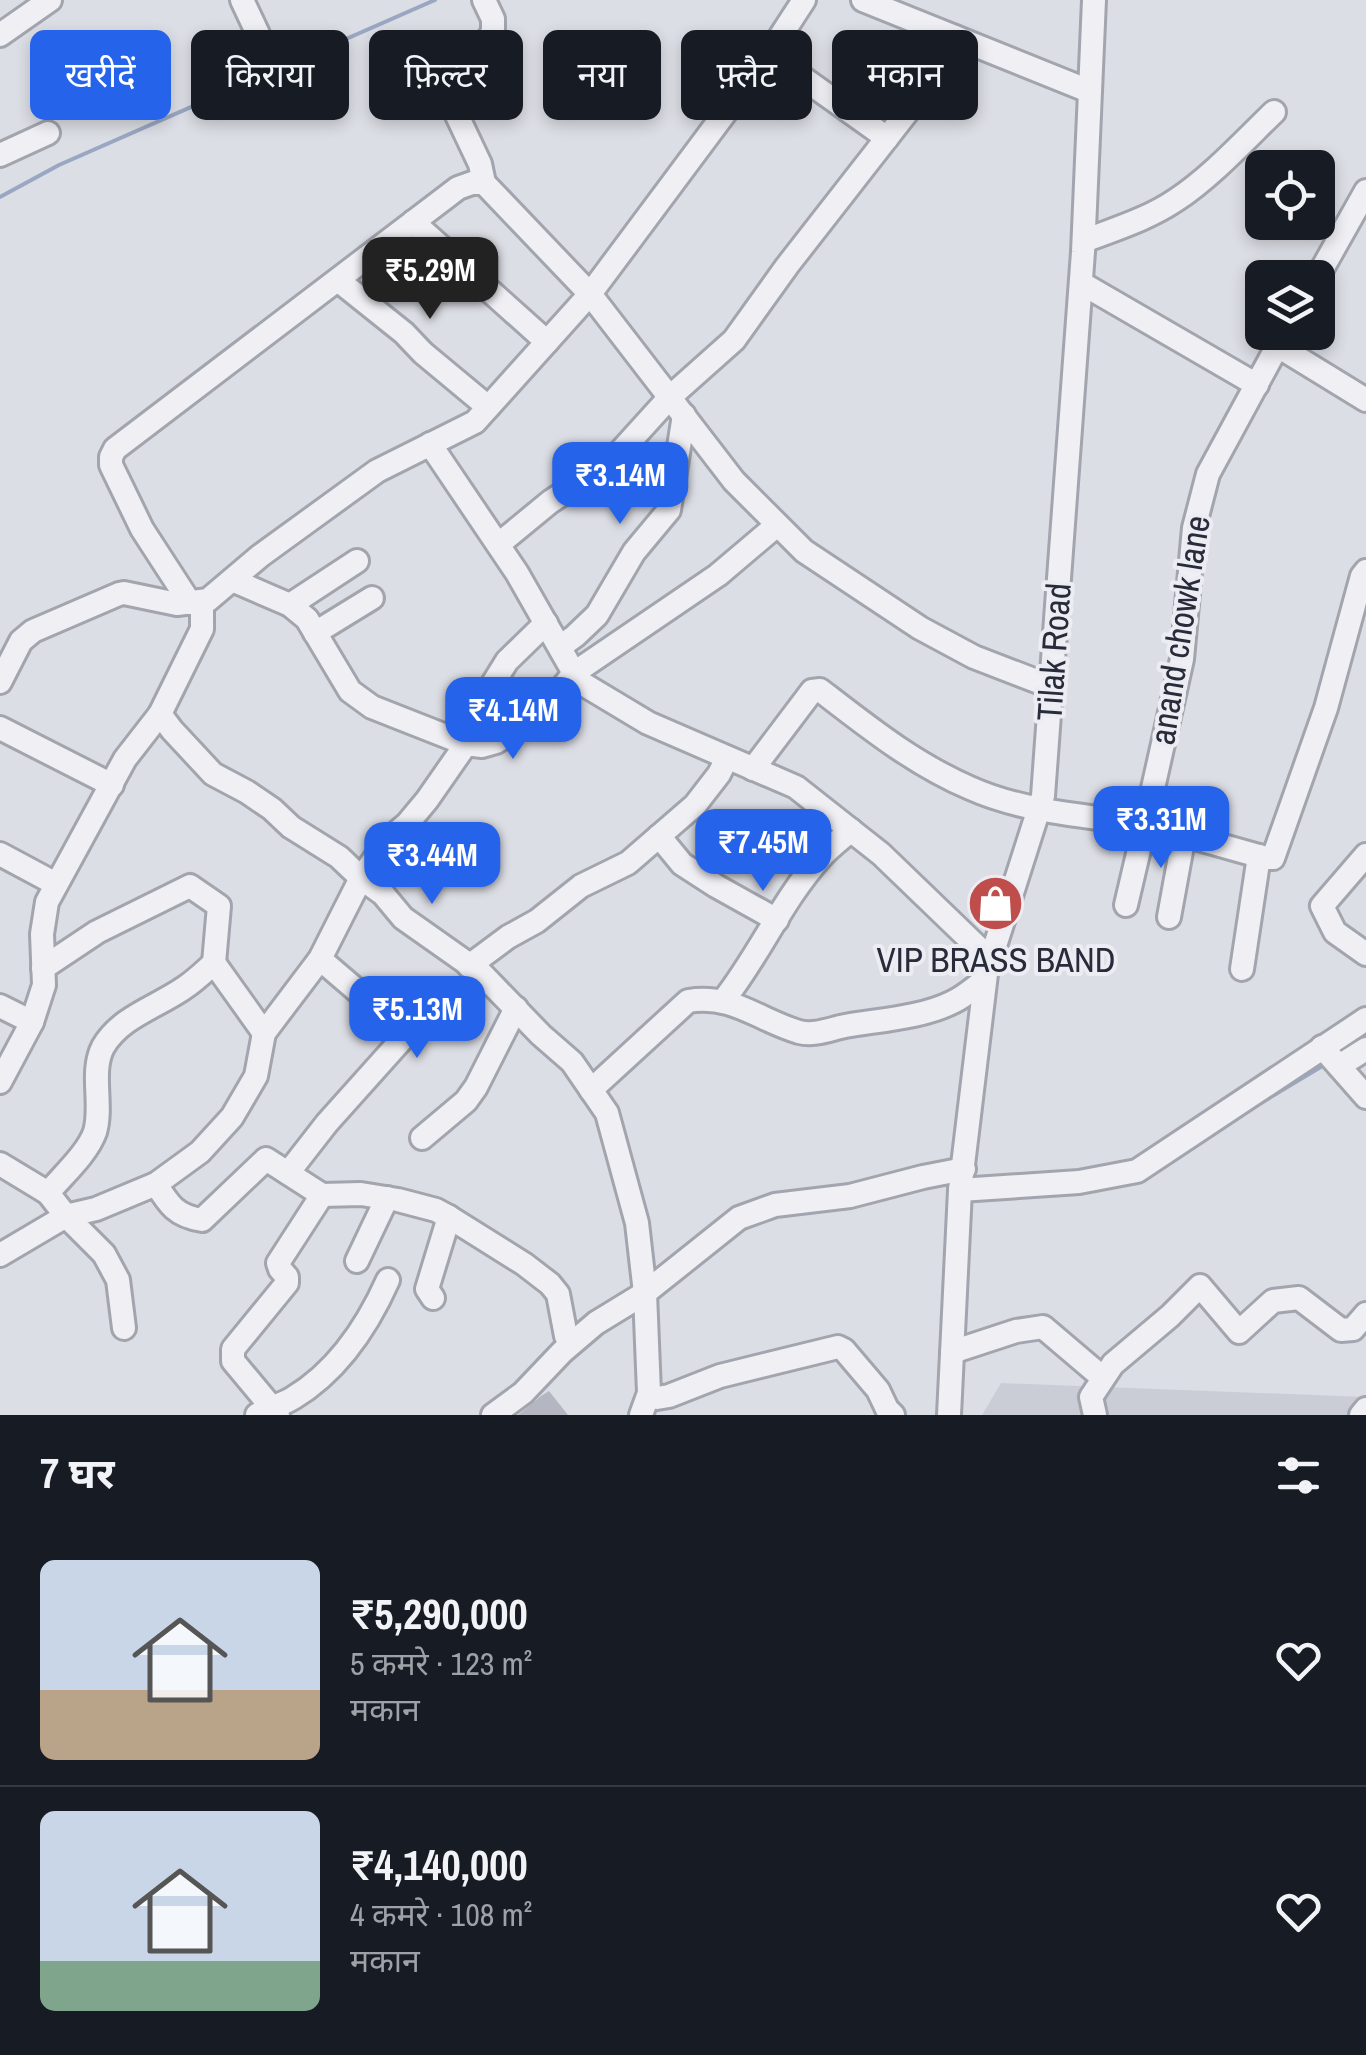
<!DOCTYPE html>
<html lang="hi">
<meta charset="utf-8">
<style>
body{margin:0;font-family:"Archivo Narrow","Noto Sans Devanagari",sans-serif;background:#242831;color:#f1f3f6;height:100vh;display:flex;flex-direction:column;font-size:38px;white-space:nowrap}
*{box-sizing:border-box;margin:0}
p{font-size:32px;color:#9ea1a6}
.icon{flex:none;width:55px;height:55px;fill:none;stroke:currentColor;stroke-width:2;stroke-linecap:round;stroke-linejoin:round}
.map{position:relative;height:1415px;overflow:hidden}
.details{display:flex;flex-direction:column;background:#171b24;flex:1}
.details>*{flex:none}
.guide{position:absolute;left:30px;top:30px;width:1308px;height:90px;display:flex;gap:20px}
.controls{position:absolute;left:1245px;top:150px;display:grid;gap:20px}
.controls a{display:grid;place-items:center;width:90px;height:90px;border-radius:15px;background:#171b24;box-shadow:0 5px 15px #0003;font-size:50px}
.price{position:absolute;translate:-50% -85px;padding:0 22px;border-radius:20px;background:#2563eb;color:#fff;font-size:32px;line-height:65px;filter:drop-shadow(0 2px 5px #0008)}
.price::after{content:'';position:absolute;left:50%;top:60px;width:30px;height:22px;margin-left:-15px;background:inherit;clip-path:polygon(0 0,100% 0,50% 100%)}
.price.on{background:#222;color:#fff}
ul{padding:0;list-style:none}
li{display:flex;align-items:center;gap:30px;height:250px;padding:0 40px}
li+li{border-top:2px solid #363941}
li span{display:grid;place-items:center;flex:none;width:280px;height:200px;border-radius:15px;color:#555}
li>.icon{margin-inline-start:auto}
span .icon{width:120px;height:120px;fill:#fffc;stroke-width:1}
li b{font-size:42px}
h2{display:flex;justify-content:space-between;align-items:center;height:120px;padding:0 40px;font-size:42px}
.pill{padding:0 35px;border-radius:15px;background:#171b24;box-shadow:0 5px 15px #0003;font-size:35px;line-height:90px}
.pill.on{background:#2563eb;color:#fff}
.map>svg:first-child{display:block}
</style>
<div class="map">
<svg width="1366" height="1415" viewBox="0 0 1366 1415">
<rect width="100%" height="100%" fill="#dcdee5"/>
<path fill="#cbcdd6" d="M1001,1383l365,14v18h-384z"/>
<g fill="none" stroke-linecap="round" stroke-linejoin="round">
<g stroke="#9aa7c2" stroke-width="4">
<path d="M0,197l59,-32 376,-165"/>
<path d="M1246,1112l78,-47"/>
</g>
</g>
<path fill="#b4b7c1" d="M549,1391l19,24h-50l23,-19z"/>
<g fill="none" stroke-linecap="round" stroke-linejoin="round">
<defs>
<g id="minor">
<path d="M242,0l16,34"/>
<path d="M484,0l9,19v13l-39,56 -1,19 27,57 4,19 106,111 144,187 70,70 116,77 54,29 78,30"/>
<path d="M863,0l226,91"/>
<path d="M0,35l50,-35"/>
<path d="M769,54l118,84"/>
<path d="M0,155l48,-22"/>
<path d="M413,222l134,120"/>
<path d="M1084,241c31,-12 64,-22 92,-41 34,-22 69,-60 98,-88"/>
<path d="M1317,278l49,-87"/>
<path d="M339,281l65,52 19,20 65,54"/>
<path d="M1081,283l176,102"/>
<path d="M1278,346l88,54"/>
<path d="M430,444l87,129 57,100 9,11 65,39 148,64 85,67 109,105"/>
<path d="M499,544l51,-42 62,-41 58,-64 64,-57 53,-74 135,-173 33,-56"/>
<path d="M232,580l58,25 17,14 43,72 22,16 94,37 16,2 14,-4 23,-15 35,-29 20,-25 144,-98 59,-50"/>
<path d="M190,603l-48,-74 -31,-64v-8l4,-8 343,-261 14,-5h12"/>
<path d="M290,605l67,-44"/>
<path d="M315,633l57,-35"/>
<path d="M560,647l15,-11 22,-21 37,-63 35,-42 15,-95"/>
<path d="M0,682l21,-41 12,-10 86,-37 5,-1 53,11 31,-4 52,-44 117,-85 98,-49 115,-128 179,-240 35,-54"/>
<path d="M160,714l12,16 41,44 34,18 25,17 19,18 48,30 22,21 22,16 20,24 78,55 60,62 31,27 35,51 30,110 8,70 4,100 -8,22"/>
<path d="M0,728l112,57"/>
<path d="M753,769l59,-78 8,-1c48,37 94,74 150,98 53,24 118,28 175,36l37,-165 12,-131 14,-54 77,-142"/>
<path d="M659,836l23,28 34,22 61,34"/>
<path d="M0,854l56,30"/>
<path d="M1366,855l-44,51 13,26 31,22"/>
<path d="M1126,905l19,-81 121,34h7l53,-150 36,-132 4,-5"/>
<path d="M1169,917l15,-82"/>
<path d="M469,966l39,-29 29,-16 44,-35 47,-23 67,-58 24,-31 8,-16"/>
<path d="M43,968l54,-36 93,-46 29,20 -5,57"/>
<path d="M1242,969l17,-113"/>
<path d="M723,1001c36,-45 59,-101 98,-144 9,-10 20,-18 30,-27"/>
<path d="M0,1006l32,16"/>
<path d="M1322,1047l44,50"/>
<path d="M1339,1066l27,-17"/>
<path d="M0,1082l32,-60 12,-37 -2,-51 5,-32 78,-143 35,-45 42,-85v-28"/>
<path d="M591,1090l97,-89c46,-7 70,19 111,31 16,4 31,-3 46,-6 34,-6 76,-8 108,-24 11,-5 22,-15 32,-22"/>
<path d="M422,1138l44,-37 10,-14 40,-79"/>
<path d="M0,1164l48,29 18,23 -66,39"/>
<path d="M288,1173l39,-50 77,-86 -2,-8 -82,-70"/>
<path d="M156,1184c13,21 20,32 46,36l64,-61 56,36 39,-1 37,6 38,10 13,7 75,47 26,20 8,10 8,42"/>
<path d="M960,1190l119,-8 58,-11 229,-152"/>
<path d="M48,1193c15,-18 39,-39 47,-61 8,-27 -5,-60 8,-85 17,-30 54,-40 81,-59 11,-7 20,-16 30,-25l50,70"/>
<path d="M357,1261l30,-63"/>
<path d="M433,1298l-6,-9 22,-72"/>
<path d="M124,1328l-6,-48 -14,-26 -38,-38 30,-7 60,-25 44,-32 32,-35 24,-41 8,-43 56,-74 41,-81 27,-38 19,-16 20,-24 39,-56 10,-33 31,-50 39,-38"/>
<path d="M952,1352l64,-21 27,-4 60,51"/>
<path d="M649,1393l8,5 12,-2 51,-20 118,-29 6,3 34,40 9,19 6,6"/>
<path d="M257,1415c12,-8 25,-10 36,-17 45,-27 74,-71 95,-118"/>
<path d="M278,1415l-45,-54v-12l54,-66v-6l-7,-8 -2,-6 44,-68"/>
<path d="M493,1415l30,-22 39,-41 34,-29 49,-30 94,-75 36,-13 75,-9 73,-19 41,-8"/>
<path d="M949,1415l11,-225 26,-216 57,-178 40,-544 11,-252"/>
<path d="M1095,1415l-4,-18 22,-33 57,-48 30,-30 39,46 34,-31 26,-3 42,32 12,-1 13,-15"/>
<path d="M1361,1415l5,-6"/>
</g>
</defs>
<use href="#minor" stroke="#a2a5ae" stroke-width="28"/>
<use href="#minor" stroke="#efeff4" stroke-width="22"/>
</g>
<defs>
<symbol id="shop-disc" viewBox="-11 -11 22 22"><circle r="9.5" fill="#bf4d4c" stroke="#ebedf3"/><path d="M-5-2.5h2.3a2.7 3.5 0 0 1 5.4 0H5L5.5 6h-11ZM-1.5-2.5h3a1.5 2.3 0 0 0-3 0Z" fill="#fff"/></symbol>
</defs>
<g fill-rule="evenodd">
<use href="#shop-disc" x="964" y="872" width="63" height="63"/>
</g>
<g text-anchor="middle" stroke-width="8" stroke-linejoin="round" paint-order="stroke">
<g font-size="35" fill="#282b3a" stroke="#ebedf3">
<text transform="translate(1180 630) rotate(-81)" y="12">anand chowk lane</text>
<text transform="translate(1054 652) rotate(-86)" y="12">Tilak Road</text>
</g>
<g font-size="35" fill="#282b3a" stroke="#ebedf3">
<text x="996" y="972">VIP BRASS BAND</text>
</g>
</g>
</svg>
<div class="controls">
<a><svg class="icon" aria-label="locate" viewBox="0 0 24 24"><circle cx="12" cy="12" r="6"/><path d="M12 2v4M12 18v4M2 12h4M18 12h4"/></svg></a>
<a><svg class="icon" aria-label="layers" viewBox="0 0 24 24"><path d="M12 4l9 5-9 5-9-5zM3 14l9 5 9-5"/></svg></a>
</div>
<b class="price on" style="left:430px;top:322px">₹5.29M</b>
<b class="price" style="left:620px;top:527px">₹3.14M</b>
<b class="price" style="left:513px;top:762px">₹4.14M</b>
<b class="price" style="left:1161px;top:871px">₹3.31M</b>
<b class="price" style="left:763px;top:894px">₹7.45M</b>
<b class="price" style="left:432px;top:907px">₹3.44M</b>
<b class="price" style="left:417px;top:1061px">₹5.13M</b>
<div class="guide">
<a class="pill on">खरीदें</a>
<a class="pill">किराया</a>
<a class="pill">फ़िल्टर</a>
<a class="pill">नया</a>
<a class="pill">फ़्लैट</a>
<a class="pill">मकान</a>
</div>
</div>
<section class="details">
<h2>7 घर<svg class="icon" aria-label="filters" viewBox="0 0 24 24"><path d="M4 7h16M4 17h16"/><circle cx="9" cy="7" r="2"/><circle cx="15" cy="17" r="2"/></svg></h2>
<ul>
<li><span style="background:linear-gradient(#c9d6e8 65%,#b9a48a 0)"><svg class="icon" aria-label="home" viewBox="0 0 24 24"><path d="M3 11l9-7 9 7M6 9v11h12V9"/></svg></span><div><b>₹5,290,000</b><p>5 कमरे · 123 m²</p><p>मकान</p></div><svg class="icon" aria-label="heart" viewBox="0 0 24 24"><path d="M12 20l-8-8c-3-5 5-10 8-4 3-6 11-1 8 4z"/></svg></li>
<li><span style="background:linear-gradient(#c9d6e8 75%,#7fa58c 0)"><svg class="icon" aria-label="home" viewBox="0 0 24 24"><path d="M3 11l9-7 9 7M6 9v11h12V9"/></svg></span><div><b>₹4,140,000</b><p>4 कमरे · 108 m²</p><p>मकान</p></div><svg class="icon" aria-label="heart" viewBox="0 0 24 24"><path d="M12 20l-8-8c-3-5 5-10 8-4 3-6 11-1 8 4z"/></svg></li>
</ul>
</section>
